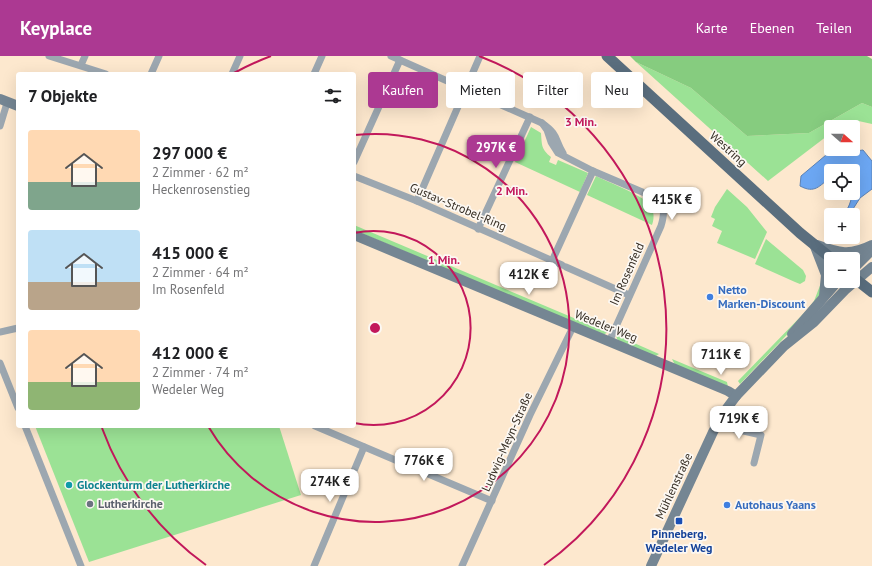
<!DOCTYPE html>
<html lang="de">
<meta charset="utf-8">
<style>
body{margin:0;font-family:"PT Sans",sans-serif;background:#f6f6f6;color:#202124;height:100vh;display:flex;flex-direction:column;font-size:15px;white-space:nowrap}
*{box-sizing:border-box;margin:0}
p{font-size:13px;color:#757577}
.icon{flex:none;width:22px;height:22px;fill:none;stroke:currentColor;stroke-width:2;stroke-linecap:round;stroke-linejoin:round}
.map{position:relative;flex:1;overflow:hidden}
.panel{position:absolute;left:16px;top:16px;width:340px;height:356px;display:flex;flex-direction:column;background:#fff;border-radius:4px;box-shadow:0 4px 16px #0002}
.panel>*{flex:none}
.top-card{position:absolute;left:368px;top:16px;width:380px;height:36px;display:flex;gap:8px}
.needle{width:26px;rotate:111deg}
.tools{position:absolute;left:824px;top:64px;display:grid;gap:8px}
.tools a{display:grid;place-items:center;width:36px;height:36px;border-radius:4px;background:#fff;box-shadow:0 4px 16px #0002;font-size:20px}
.price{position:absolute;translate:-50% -34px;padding:0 9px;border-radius:8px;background:#fff;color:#222;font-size:13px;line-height:26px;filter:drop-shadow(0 1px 2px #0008)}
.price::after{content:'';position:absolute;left:50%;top:24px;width:12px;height:9px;margin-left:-6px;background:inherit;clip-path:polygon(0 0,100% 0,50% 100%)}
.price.current{background:#ac3992;color:#fff}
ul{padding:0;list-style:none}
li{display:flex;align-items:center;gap:12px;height:100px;padding:0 12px}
li span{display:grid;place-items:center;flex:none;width:112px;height:80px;border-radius:4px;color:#555}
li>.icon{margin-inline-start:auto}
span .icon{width:48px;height:48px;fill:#fffc;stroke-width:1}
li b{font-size:17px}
h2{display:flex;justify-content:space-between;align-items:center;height:48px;padding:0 12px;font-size:17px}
.tag{padding:0 14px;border-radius:4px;background:#fff;box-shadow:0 4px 16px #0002;font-size:14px;line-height:36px}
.tag.current{background:#ac3992;color:#fff}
header{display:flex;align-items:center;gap:24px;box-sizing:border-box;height:56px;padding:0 20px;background:#ac3992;color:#fff}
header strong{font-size:19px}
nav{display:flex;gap:22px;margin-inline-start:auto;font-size:14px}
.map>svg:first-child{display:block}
</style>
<header>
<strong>Keyplace</strong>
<nav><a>Karte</a><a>Ebenen</a><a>Teilen</a></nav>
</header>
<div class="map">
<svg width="872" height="510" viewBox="0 0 872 510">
<rect width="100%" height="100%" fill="#fde8ce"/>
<g fill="#9be295">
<path d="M636,6l55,26 56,48 62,-3 53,-30 10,4v17l-18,-4 -14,7h-9v6l-63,48z"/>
<path d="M531,71l10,6c1,12 0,16 10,24l-2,5 7,3 2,-5 30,13 -8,19 -65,-30z"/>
<path d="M596,120c12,6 43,18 51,26 7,6 8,15 5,23l-65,-30z"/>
<path d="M727,133l20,18 20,25 -12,27 -38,-16 5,-12 -10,-5 3,-7 -4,-2 4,-10z"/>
<path d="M354,169l253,107 -2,2h-4l-247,-104z"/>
<path d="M766,183l37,31 3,6 -1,5 -5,3 -5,-2 -40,-18z"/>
<path d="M821,227v10l-19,26 -62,65 -2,-3 69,-71 7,-9z"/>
<path d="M616,279l43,19 -3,2 -4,-1 -32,-13 -3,-3z"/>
<path d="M672,303l55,23 1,5 -53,-22z"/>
<path d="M35,370h244l22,69 -212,67z"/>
</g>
<path fill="#86cc7f" d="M630,0h237l5,3v48l-10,-4 -53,30 -62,3 -56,-48 -55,-26z"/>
<path fill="#6ca7f3" stroke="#5c82b5" d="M863,94l9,11v28l-12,9 -7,11 -8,6h-1c10,-16 9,-25 9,-44h-8l-5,-2 -2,2h-7v6c-12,9 -16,17 -31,9l1,-10 25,-21z"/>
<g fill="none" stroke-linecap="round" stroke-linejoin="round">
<g stroke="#9ca7b0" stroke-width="7">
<path d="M49,0l57,18"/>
<path d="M391,0l151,67c17,12 12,15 21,30"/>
<path d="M81,9l4,-9"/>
<path d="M151,18l8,-18"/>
<path d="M232,18l8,-18"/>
<path d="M314,18l8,-18"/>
<path d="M542,67l5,7 4,12 7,11 35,18 61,26c11,8 11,16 7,29l-52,116"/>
<path d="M0,70l7,-23"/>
<path d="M354,106l46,-102"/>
<path d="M354,120l63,25 145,64"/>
<path d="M417,145l63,-145"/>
<path d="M478,173l52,-112"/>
<path d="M552,205l41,-90"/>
<path d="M566,211l63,28"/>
<path d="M0,276l18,-4"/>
<path d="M0,307l18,45"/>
<path d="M25,370l56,140"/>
<path d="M315,370l177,75"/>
<path d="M722,370l39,9 -7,28"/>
<path d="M314,510l50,-119"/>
<path d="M462,510l68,-151 43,-88"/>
</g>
<g stroke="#758693" stroke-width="10">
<path d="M0,43l18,7"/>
<path d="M354,179l374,156 8,5"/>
<path d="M814,188l12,31 -2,21"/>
<path d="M817,189c22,8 33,11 55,0"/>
<path d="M853,213l19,-19"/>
<path d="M792,278l46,-53"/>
<path d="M651,510l62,-134 9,-17 14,-19 48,-50 30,-24 31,-32 27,-23"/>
</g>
<g stroke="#5a6e7e" stroke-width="11">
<path d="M607,0l193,177 32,26"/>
<path d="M853,221l19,15"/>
</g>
</g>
<g fill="none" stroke="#c2185b" stroke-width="2">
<path d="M354 177A97 97 0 1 1 354 367"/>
<path d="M355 79A194 194 0 1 1 208 370"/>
<path d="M206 509A291 291 0 0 1 102 372M234 17A291 291 0 0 1 271 0M479 0A291 291 0 0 1 544 509"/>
</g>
<g fill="#3f7fe0" stroke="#fcf8f3" stroke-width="1.5">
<circle cx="710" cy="241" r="4"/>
<circle cx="727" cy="449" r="4"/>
</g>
<circle fill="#0f9aa8" stroke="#fcf8f3" stroke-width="1.5" cx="69" cy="429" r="4"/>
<circle fill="#6b7280" stroke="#fcf8f3" stroke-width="1.5" cx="90" cy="448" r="4"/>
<rect fill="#1a4fb4" stroke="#fcf8f3" stroke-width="1.5" x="675" y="461" width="8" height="8" rx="2"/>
<g text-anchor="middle" stroke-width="3.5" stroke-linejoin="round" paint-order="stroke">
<g font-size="12" fill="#352d23" stroke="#fcf8f3">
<text transform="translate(728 93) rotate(42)" y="4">Westring</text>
<text transform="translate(458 151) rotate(23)" y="4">Gustav-Strobel-Ring</text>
<text transform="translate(627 218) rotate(-66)" y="4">Im Rosenfeld</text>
<text transform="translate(606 270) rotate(22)" y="4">Wedeler Weg</text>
<text transform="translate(507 386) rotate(-66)" y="4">Ludwig-Meyn-Straße</text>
<text transform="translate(674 430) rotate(-65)" y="4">Mühlenstraße</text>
</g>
<g font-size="12" font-weight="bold" fill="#366cbe" stroke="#fcf8f3" text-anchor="start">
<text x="718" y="238">Netto<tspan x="718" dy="14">Marken-Discount</tspan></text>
<text x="735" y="453">Autohaus Yaans</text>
</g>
<g font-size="12" font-weight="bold" fill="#0d838f" stroke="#fcf8f3" text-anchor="start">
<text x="77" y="433">Glockenturm der Lutherkirche</text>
</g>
<g font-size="12" font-weight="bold" fill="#5b616d" stroke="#fcf8f3" text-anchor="start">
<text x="98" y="452">Lutherkirche</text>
</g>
<g font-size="12" font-weight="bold" fill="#164399" stroke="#fcf8f3">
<text x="679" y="482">Pinneberg,<tspan x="679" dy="14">Wedeler Weg</tspan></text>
</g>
</g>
<circle cx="375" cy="272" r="6" fill="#c2185b" stroke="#fcf8f3" stroke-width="2"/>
<g font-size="12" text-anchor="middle" font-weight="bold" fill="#c2185b" stroke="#fcf8f3" stroke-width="3.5" stroke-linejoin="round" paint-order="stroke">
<text x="581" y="70">3 Min.</text>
<text x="512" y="139">2 Min.</text>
<text x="444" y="208">1 Min.</text>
</g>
</svg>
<div class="tools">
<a><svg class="needle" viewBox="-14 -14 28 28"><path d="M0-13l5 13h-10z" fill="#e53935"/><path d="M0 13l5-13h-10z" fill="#757577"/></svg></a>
<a><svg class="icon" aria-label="locate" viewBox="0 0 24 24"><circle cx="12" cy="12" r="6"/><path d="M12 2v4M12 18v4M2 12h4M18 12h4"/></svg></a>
<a>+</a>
<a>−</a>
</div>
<b class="price current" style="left:496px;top:113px">297K €</b>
<b class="price" style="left:672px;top:165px">415K €</b>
<b class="price" style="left:529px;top:240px">412K €</b>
<b class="price" style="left:721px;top:320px">711K €</b>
<b class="price" style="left:739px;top:384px">719K €</b>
<b class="price" style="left:424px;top:426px">776K €</b>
<b class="price" style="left:330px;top:447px">274K €</b>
<div class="top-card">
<a class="tag current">Kaufen</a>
<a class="tag">Mieten</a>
<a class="tag">Filter</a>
<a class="tag">Neu</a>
</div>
<section class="panel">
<h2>7 Objekte<svg class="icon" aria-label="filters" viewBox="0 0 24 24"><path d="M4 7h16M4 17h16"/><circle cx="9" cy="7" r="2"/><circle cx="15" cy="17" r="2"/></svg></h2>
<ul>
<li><span style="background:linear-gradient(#ffd9b3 65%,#7fa58c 0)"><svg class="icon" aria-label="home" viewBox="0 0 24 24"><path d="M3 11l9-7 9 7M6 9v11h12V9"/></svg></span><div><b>297 000 €</b><p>2 Zimmer · 62 m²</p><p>Heckenrosenstieg</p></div></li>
<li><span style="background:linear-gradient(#bfe0f5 65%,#b9a48a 0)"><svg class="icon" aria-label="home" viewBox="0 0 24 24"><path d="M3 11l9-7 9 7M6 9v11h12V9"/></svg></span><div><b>415 000 €</b><p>2 Zimmer · 64 m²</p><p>Im Rosenfeld</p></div></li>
<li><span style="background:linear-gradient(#ffd9b3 65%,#8fb573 0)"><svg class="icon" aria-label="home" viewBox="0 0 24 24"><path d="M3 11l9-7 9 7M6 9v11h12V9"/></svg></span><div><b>412 000 €</b><p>2 Zimmer · 74 m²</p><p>Wedeler Weg</p></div></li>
</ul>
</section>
</div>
